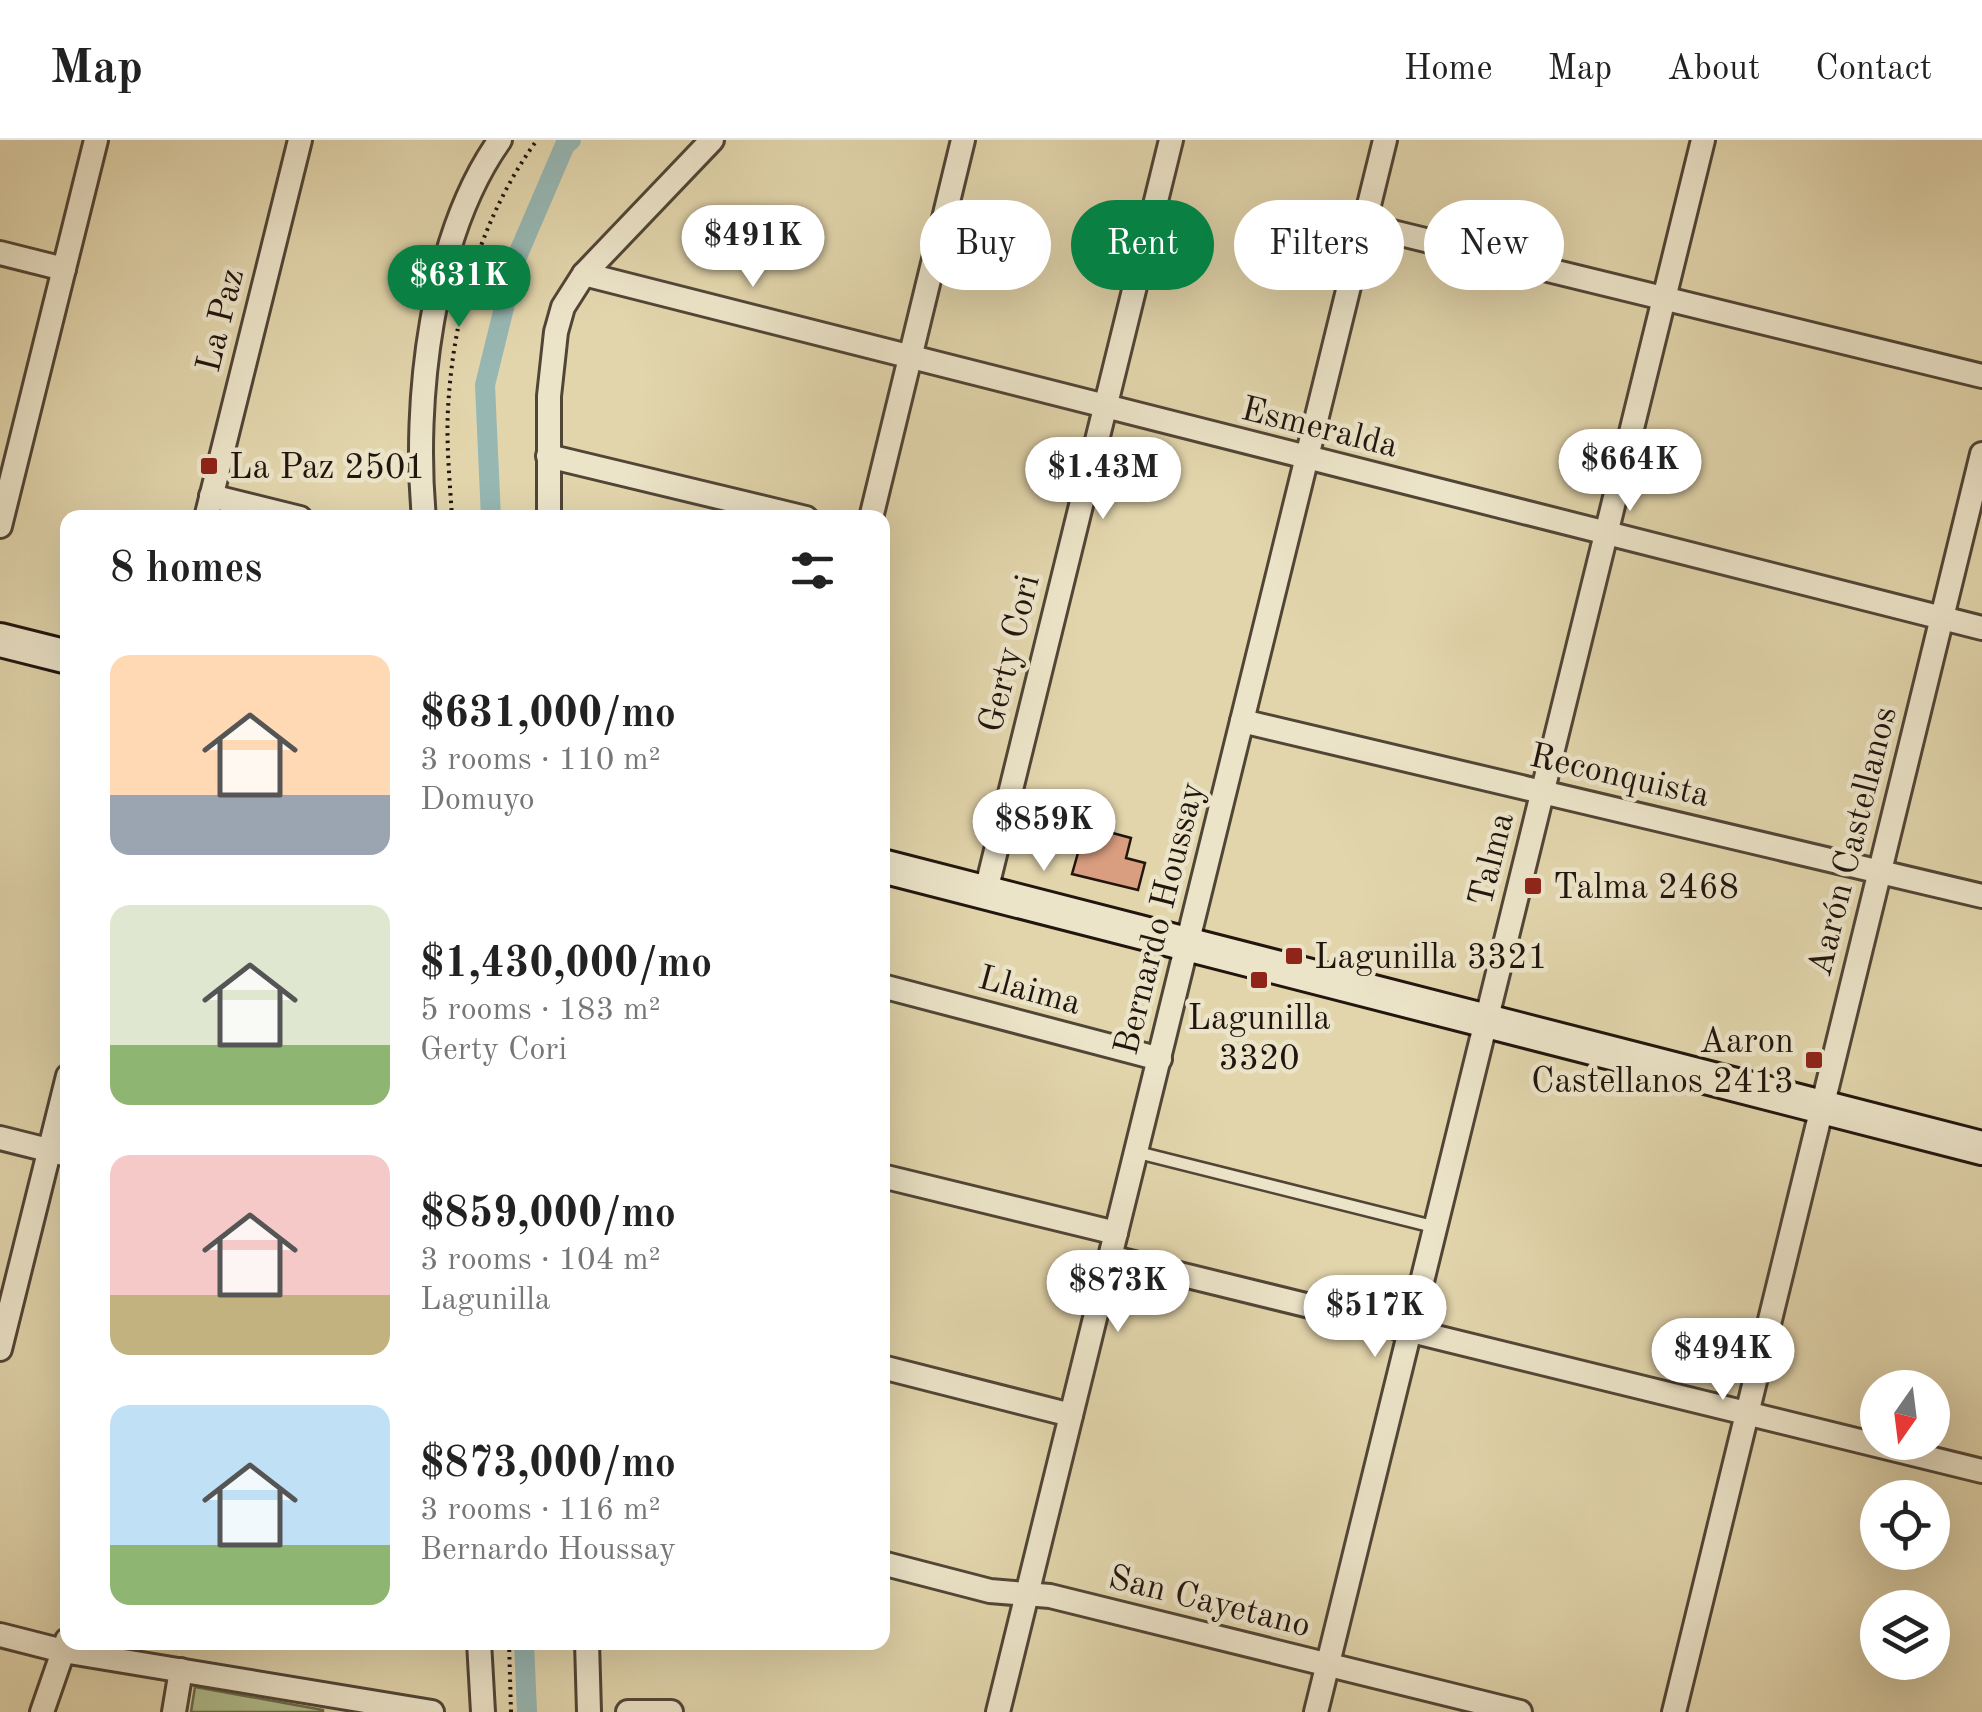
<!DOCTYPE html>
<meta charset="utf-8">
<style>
body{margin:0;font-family:"Old Standard TT",serif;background:#f2f2f2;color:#222;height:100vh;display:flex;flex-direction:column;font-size:38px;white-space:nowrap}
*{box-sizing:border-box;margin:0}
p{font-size:32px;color:#767676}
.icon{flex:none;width:55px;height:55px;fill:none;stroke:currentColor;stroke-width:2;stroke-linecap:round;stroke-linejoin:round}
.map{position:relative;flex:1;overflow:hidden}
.side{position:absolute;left:60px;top:370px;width:830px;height:1140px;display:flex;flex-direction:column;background:#fff;border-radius:20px;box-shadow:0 10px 40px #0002}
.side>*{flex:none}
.top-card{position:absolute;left:920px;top:60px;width:910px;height:90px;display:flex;gap:20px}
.needle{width:65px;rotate:194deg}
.tools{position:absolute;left:1860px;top:1230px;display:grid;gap:20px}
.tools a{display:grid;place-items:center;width:90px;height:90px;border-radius:50%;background:#fff;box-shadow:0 10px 40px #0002;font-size:50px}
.price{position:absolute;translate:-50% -85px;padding:0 22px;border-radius:35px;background:#fff;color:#222;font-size:32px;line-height:65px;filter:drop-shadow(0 2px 5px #0008)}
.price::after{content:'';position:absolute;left:50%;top:60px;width:30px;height:22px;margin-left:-15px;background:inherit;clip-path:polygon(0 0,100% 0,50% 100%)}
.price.active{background:#0b8043;color:#fff}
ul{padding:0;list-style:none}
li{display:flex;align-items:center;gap:30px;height:250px;padding:0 50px}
li span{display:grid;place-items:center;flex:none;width:280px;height:200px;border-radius:20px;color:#555}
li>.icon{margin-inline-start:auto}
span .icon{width:120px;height:120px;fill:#fffc;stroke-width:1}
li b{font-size:42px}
h2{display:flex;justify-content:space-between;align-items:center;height:120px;padding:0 50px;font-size:42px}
.pill{padding:0 35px;border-radius:45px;background:#fff;box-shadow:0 10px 40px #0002;font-size:35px;line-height:90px}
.pill.active{background:#0b8043;color:#fff}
header{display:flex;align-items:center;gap:60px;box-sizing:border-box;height:140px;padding:0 50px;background:#fff;border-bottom:2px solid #e0e0e0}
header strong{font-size:48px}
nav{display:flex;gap:55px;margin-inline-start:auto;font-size:35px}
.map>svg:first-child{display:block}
</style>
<header>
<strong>Map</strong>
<nav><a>Home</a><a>Map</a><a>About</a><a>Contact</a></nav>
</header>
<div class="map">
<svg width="1982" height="1572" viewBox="0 0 1982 1572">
<rect width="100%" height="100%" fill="#e2d5ac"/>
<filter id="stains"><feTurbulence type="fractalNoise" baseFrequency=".002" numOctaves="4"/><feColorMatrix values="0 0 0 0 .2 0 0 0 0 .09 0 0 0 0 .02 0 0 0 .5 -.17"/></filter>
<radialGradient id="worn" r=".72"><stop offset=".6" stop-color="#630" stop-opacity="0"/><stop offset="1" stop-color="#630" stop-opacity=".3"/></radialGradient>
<path fill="#b0be8c" stroke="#686a4d" stroke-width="2.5" d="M195,1547l128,23v2h-132z"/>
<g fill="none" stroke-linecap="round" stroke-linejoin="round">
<g stroke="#97b7b3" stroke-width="20">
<path d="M491,378l-6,-133 31,-126 49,-114 6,-5"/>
<path d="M524,1502l3,70"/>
</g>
</g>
<path fill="#d99d7f" stroke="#21150e" stroke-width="2.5" d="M1094,688l37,10 -5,20 19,5 -7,27 -66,-16 8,-28 9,2z"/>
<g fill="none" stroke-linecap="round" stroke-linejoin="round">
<defs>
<path id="lane" d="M1136,1012l299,75"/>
<g id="street">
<path d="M1364,85l618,151"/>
<path d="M0,113l64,16"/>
<path d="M584,134l1398,354"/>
<path d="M548,316l258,62"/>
<path d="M211,356l89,22"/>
<path d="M206,378l94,-378"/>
<path d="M424,378c-11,-116 7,-281 76,-378"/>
<path d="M549,378v-122l7,-64 7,-25 21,-33 128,-134"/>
<path d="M871,378l92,-378"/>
<path d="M0,386l96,-386"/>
<path d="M1242,581l740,175"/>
<path d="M986,751l185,-751"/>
<path d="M882,846l278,73"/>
<path d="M0,998l68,17"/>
<path d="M882,1036l234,57"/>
<path d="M1110,1117l872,214"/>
<path d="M0,1209l68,-273"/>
<path d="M882,1227l189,48"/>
<path d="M882,1423l108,28 60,5 470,116"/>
<path d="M0,1495l63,16 369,61"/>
<path d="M479,1502l4,70"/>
<path d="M587,1502l2,70"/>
<path d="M42,1572l25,-72"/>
<path d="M174,1572l7,-42"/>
<path d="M628,1572h43"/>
<path d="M998,1572l387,-1572"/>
<path d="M1316,1572l387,-1572"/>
<path d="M1674,1572l308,-1258"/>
</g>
<g id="secondary">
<path d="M0,500l68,17"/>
<path d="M882,726l1100,282"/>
</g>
</defs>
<use href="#lane" stroke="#514536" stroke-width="16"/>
<use href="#street" stroke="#514536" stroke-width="28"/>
<use href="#secondary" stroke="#21150e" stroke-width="38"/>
<g stroke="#21150e" stroke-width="4" stroke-dasharray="2.5 5" stroke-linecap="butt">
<path d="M452,378c-2,-36 -6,-73 -4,-109 5,-95 33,-192 89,-269"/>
<path d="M509,1502l2,70"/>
</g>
<use href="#lane" stroke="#ece4c9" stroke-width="11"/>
<use href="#street" stroke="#ece4c9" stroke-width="22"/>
<use href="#secondary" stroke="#ece4c9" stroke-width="32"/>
</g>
<g fill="#8f2418" stroke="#ece4c9" stroke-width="4">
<rect x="199" y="316" width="20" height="20" rx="5"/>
<rect x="1523" y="736" width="20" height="20" rx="5"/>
<rect x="1284" y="806" width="20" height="20" rx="5"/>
<rect x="1249" y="830" width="20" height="20" rx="5"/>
<rect x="1804" y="910" width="20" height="20" rx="5"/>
</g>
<g text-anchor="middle" stroke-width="9" stroke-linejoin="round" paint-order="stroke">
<g font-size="35" fill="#21150e" stroke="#ece4c9">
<text transform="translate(219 180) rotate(-76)" y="12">La Paz</text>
<text transform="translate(1320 286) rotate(14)" y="12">Esmeralda</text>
<text transform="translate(1008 513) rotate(-76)" y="12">Gerty Cori</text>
<text transform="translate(1620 634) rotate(13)" y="12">Reconquista</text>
<text transform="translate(1851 701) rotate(-76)" y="12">Aarón Castellanos</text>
<text transform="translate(1490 719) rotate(-76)" y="12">Talma</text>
<text transform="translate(1158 778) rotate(-76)" y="12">Bernardo Houssay</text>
<text transform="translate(1030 849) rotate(15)" y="12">Llaima</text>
<text transform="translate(1210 1460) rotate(14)" y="12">San Cayetano</text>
</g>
<g font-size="35" fill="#21150e" stroke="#ece4c9" text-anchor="start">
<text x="229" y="338">La Paz 2501</text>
<text x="1553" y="758">Talma 2468</text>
<text x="1314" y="828">Lagunilla 3321</text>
<text x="1259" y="889" text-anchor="middle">Lagunilla<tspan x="1259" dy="40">3320</tspan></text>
<text x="1794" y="912" text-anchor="end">Aaron<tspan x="1794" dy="40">Castellanos 2413</tspan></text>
</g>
</g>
<rect width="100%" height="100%" filter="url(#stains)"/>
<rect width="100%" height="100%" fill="url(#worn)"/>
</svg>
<div class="tools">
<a><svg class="needle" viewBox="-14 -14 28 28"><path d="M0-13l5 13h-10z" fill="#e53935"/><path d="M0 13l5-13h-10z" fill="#767676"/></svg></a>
<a><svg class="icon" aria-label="locate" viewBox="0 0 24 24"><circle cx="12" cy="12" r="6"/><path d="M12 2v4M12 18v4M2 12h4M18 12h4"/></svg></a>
<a><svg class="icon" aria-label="layers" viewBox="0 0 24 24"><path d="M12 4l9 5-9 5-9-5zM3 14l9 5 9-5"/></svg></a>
</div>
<b class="price" style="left:753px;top:150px">$491K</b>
<b class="price active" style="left:459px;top:190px">$631K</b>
<b class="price" style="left:1630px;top:374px">$664K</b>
<b class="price" style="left:1103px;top:382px">$1.43M</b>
<b class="price" style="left:1044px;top:734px">$859K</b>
<b class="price" style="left:1118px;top:1195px">$873K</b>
<b class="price" style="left:1375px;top:1220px">$517K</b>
<b class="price" style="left:1723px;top:1263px">$494K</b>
<div class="top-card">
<a class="pill">Buy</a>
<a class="pill active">Rent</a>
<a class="pill">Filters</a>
<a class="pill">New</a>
</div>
<section class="side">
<h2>8 homes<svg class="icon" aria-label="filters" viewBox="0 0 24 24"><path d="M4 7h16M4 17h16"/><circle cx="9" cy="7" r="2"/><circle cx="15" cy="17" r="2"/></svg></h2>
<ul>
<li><span style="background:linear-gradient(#ffd9b3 70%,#9aa5b1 0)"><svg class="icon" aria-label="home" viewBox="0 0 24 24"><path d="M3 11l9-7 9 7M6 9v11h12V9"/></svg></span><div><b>$631,000/mo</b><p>3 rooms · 110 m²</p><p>Domuyo</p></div></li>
<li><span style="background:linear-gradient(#dfe7d0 70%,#8fb573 0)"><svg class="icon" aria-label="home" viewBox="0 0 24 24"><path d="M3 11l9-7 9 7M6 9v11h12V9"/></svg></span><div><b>$1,430,000/mo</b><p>5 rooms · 183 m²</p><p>Gerty Cori</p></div></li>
<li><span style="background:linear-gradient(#f6c9c9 70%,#c2b280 0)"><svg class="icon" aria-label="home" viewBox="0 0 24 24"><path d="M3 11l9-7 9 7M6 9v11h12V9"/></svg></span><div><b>$859,000/mo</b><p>3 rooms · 104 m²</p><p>Lagunilla</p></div></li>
<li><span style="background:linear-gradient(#bfe0f5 70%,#8fb573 0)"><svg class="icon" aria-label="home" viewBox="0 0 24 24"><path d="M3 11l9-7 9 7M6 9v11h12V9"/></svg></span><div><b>$873,000/mo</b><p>3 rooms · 116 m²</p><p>Bernardo Houssay</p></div></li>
</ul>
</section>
</div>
